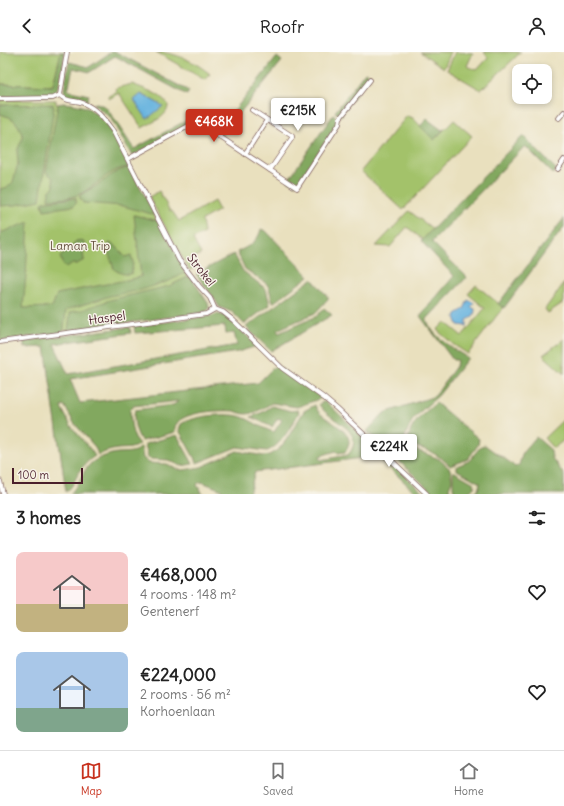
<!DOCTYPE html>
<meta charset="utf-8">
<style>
body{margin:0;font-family:Delius,sans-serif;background:#f2f2f2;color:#222;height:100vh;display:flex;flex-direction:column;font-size:15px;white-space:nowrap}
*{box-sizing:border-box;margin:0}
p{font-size:13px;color:#767676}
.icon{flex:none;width:22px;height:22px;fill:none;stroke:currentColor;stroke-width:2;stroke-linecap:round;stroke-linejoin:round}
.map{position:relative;height:442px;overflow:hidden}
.panel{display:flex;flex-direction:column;background:#fff;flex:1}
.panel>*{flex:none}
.controls{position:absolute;left:512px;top:12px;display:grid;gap:8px}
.controls a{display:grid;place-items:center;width:40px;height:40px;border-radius:8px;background:#fff;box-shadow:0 2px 6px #0003;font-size:20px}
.scale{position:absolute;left:12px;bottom:10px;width:71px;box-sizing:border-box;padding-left:4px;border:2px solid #4a1f2b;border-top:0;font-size:11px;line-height:14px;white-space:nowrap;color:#4a1f2b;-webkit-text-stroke:3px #f7f3e8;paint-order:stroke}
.price{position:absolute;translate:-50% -34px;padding:0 9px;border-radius:4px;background:#fff;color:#222;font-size:13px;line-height:26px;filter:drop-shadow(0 1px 2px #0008)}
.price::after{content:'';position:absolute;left:50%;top:24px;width:12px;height:9px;margin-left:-6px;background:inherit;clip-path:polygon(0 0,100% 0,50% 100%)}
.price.on{background:#c8321e;color:#fff}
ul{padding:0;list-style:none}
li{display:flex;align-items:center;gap:12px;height:100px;padding:0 16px}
li span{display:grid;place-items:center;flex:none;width:112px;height:80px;border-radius:8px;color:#555}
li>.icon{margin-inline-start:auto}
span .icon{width:48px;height:48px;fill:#fffc;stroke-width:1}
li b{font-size:17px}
h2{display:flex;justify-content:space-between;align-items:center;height:48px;padding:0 16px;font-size:17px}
header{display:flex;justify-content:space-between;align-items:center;height:52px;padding:0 16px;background:#fff;font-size:18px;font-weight:600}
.menu{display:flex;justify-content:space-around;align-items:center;height:56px;border-top:1px solid #e0e0e0;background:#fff;font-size:11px;color:#767676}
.menu a{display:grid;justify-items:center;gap:2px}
.menu .on{color:#c8321e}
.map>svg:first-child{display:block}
</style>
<header><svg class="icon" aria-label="back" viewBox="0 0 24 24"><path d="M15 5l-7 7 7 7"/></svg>Roofr<svg class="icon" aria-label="person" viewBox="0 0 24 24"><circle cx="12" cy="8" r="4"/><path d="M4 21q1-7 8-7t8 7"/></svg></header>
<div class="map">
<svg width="564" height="442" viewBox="0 0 564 442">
<rect width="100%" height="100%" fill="#f7f3e8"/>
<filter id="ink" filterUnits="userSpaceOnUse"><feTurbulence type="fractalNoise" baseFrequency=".025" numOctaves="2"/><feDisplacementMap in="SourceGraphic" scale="8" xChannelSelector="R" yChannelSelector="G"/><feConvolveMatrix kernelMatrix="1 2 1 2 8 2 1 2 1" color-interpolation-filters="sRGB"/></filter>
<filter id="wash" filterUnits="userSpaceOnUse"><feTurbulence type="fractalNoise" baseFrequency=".012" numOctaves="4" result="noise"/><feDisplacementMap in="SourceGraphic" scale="16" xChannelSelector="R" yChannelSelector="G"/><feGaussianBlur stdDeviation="0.9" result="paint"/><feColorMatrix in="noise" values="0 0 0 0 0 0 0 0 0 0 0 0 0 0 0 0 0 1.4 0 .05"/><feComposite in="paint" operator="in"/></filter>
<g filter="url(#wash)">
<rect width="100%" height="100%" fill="#e9e0be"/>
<g fill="#a3c26a" stroke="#76704a" fill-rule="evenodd">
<path d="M0,0h61l-8,33 -5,1 -48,-2z"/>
<path d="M156,0c19,0 40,10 54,22l-5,6z"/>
<path d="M420,0h31l-7,16z"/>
<path d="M455,0l18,1 -6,13 10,4 11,-12 -4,-6h37l-40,38 -34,-20z"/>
<path d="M132,32c12,5 28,9 36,20 1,13 -16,18 -26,24l-23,-35 -10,6 -2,-2 10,-6 -1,-3zM141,42l22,12 -16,12z"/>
<path d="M0,48h56v4l12,1 35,16 27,47 48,94 11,16 -120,52 -69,10z"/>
<path d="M407,64l6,2 21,22 20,-20 18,16 -69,74 -42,-39z"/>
<path d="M159,139l11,20h2l7,10 35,-20 5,9 -17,10 2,13 -11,6 8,15 -12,7 4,8 -4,1 -40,-73z"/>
<path d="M409,159l24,18 -10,11 -16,-13 -17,20 -14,-1z"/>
<path d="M564,231v19l-16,11 -3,-4z"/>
<path d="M476,233l28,23 -6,6 -30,40 -14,-9 -17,-15 8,-8 17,14 23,-28 -17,-14z"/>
<path d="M564,287v35l-21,-19z"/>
<path d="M564,367v21l-10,8 -3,-2 -7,-8z"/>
</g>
<g fill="#82a85e" stroke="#666444">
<path d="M61,0h4c-2,12 -4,37 -13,44l-52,1v-13l52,2 1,-1z"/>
<path d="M111,0h5l73,39 -2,4 -72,-39 -25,16 -17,-4 -5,22 2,1 19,4 -2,6 -22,-6 -1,-6 5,-27 20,5z"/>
<path d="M277,5l5,4 -60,74 -5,-3z"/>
<path d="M365,20l6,4 -10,11 -20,29 -6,-4z"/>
<path d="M64,51c10,1 19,2 27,7 19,12 28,38 38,57 -21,1 -34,22 -54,29 -8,3 -19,3 -27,3l1,-7 5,-6 -1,-8 -7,-6 12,-68z"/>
<path d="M97,51l9,4 28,42 53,-29 2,4 -57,32 -22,-39 -17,-13z"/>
<path d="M53,52l1,4 -14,92 -24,5 -16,1v-17l8,-2 5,-5 5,-19 -1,-12 6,-14 -4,-10 -4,-6 -6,-4 -9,-3v-9z"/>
<path d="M333,63l3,2 2,6 -42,62 -8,-5z"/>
<path d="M427,67l15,11 2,-1 -10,11 -14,-14z"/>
<path d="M523,84l33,33 -3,5 -28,-28 -93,96 35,35 -40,42v2c7,17 26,28 41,37l-30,38 -16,14 -10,11 -7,15v7l4,4 30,12 11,10 2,11 -3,8 2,6h-17l-67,-63 17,-18 51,-17 21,-30 1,-6h-4l-33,-44 34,-40 -33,-35z"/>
<path d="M130,116l25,47 -32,-9 -40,-3 -4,-7c6,-4 13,-8 20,-12 10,-7 18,-15 31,-16z"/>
<path d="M76,146v5l-2,3 -30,4 -2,-7 4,-2z"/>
<path d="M134,163l24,6 29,51 -18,9 -28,9 -31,6 -44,14 -2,19 -1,3 -63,9v-108l29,-11 -3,53 -3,33 29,-1 5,-13 84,-17z"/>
<path d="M564,166v9l-60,81 -6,-4z"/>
<path d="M261,177l5,2 43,45 -36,27 -4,-15 -2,-4 -22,-15 -8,-17c12,-6 21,-10 24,-23z"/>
<path d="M82,188l4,6 -3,7 1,7 -7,4h-4l-8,3 -3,-4 -2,-7 11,-8 5,-7z"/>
<path d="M109,191l6,2 10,12 6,-2 2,7 -1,11c-6,3 -13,0 -18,-4l-6,-18z"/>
<path d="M234,202l9,17 23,18 4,16 -26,19 -12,-12 -13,-5 -3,-6 -20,-27z"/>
<path d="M190,224l18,27 1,5 -3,4 -138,19 2,-17 1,-2 11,-2 28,-10 59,-14z"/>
<path d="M312,227l16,18v2l-13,14 -38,17 2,3 38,-17 7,-8 8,7 -61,36 -25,-24z"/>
<path d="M217,262l10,2 30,30 -19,6 -168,27 10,24 178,-20 18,-18 46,33 -25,9 -25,-4c-7,4 -17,11 -26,11 -4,0 -8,-2 -12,-3 -14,-1 -63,0 -59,21l-33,9c-6,-6 -10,-23 -7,-31l38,-5 6,-4 -46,5 -3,4c1,11 1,26 9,34 -7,6 -13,4 -21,5 -7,1 -14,3 -20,6l-3,-8 -21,-24 -10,-18 -3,2 10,19 20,24 4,6c-8,5 -14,12 -18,20 -3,6 -5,12 -11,16l-21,-145 -21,1v-7l106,-14 1,6 -77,11 14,30 169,-29 -3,-12 -8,1 -1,-8 -90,7 -1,-7 77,-10z"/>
<path d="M325,349l100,93h-8l-40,-38 -122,16 -6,22h-30l3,-4 -20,-8 -4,1 -1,2 6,9h-133c10,-10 12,-25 24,-33 7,-4 15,-7 23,-8 10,-1 16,1 24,-6l2,11 6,5 18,1 10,5 6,1 18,-3 36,-16 27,5 5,-1 10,-6 7,-9 18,-29 11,-6c1,2 1,4 3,6 8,11 43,21 27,41l-7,1 -2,-2 -16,5 1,4 27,-5c21,-25 -21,-34 -29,-51z"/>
<path d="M436,351l43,36 -1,6 -10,14 -18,7c-7,-7 -13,-11 -21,-15 -8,-3 -14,-4 -21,-9 1,-18 15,-28 28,-39z"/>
<path d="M272,354l19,5 7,-1 1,2c-6,12 -19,35 -32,39l-30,-4 -40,16 -18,-33 2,-6c12,-8 47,-12 61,-7 11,4 21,12 32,15l8,-12 -4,-2 -6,9 -21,-10 12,-5z"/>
<path d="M177,383l16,29 -12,2 -13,-6 -18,-1 -2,-1 -3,-14z"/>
<path d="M536,385l15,13 1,8 12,17v19h-94l8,-4 2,-7 -23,-13v-4l12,-5 12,-15 4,-1c10,8 22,14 30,22l4,-2 4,-13z"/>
<path d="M453,419l21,12 1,3c-5,7 -11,8 -19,8l-3,-6z"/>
</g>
<g fill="#65b2df" stroke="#586885">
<path d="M141,42l22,12 -16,13 -13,-19z"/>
<path d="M468,248l6,3 -3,4 4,2c0,6 -3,9 -8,11v6l-9,-1 -3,-8 1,-3 8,-5z"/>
</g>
</g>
<g filter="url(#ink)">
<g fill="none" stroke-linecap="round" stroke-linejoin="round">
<defs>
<g id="minor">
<path d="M60,43c5,7 15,5 23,8 14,6 21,16 30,28l66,129 20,26 11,12 5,11 8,3 10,8 49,48 42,30 13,11 90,85"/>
<path d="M60,43l7,-43"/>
<path d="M0,47l53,-1 7,-3"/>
<path d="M252,58l40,26v2l-22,32"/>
<path d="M559,66l5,-6"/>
<path d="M245,102l22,-34"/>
<path d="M128,107l66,-36h5l98,65 42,-64 1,-6 30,-38"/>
<path d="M558,117l6,-9"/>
<path d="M0,290l206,-28 9,-5"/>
<path d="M0,429l3,13"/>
</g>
</defs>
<use href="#minor" stroke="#82635e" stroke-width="5.5"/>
<use href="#minor" stroke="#fff" stroke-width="4"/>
</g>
</g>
<g text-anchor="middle" stroke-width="3" stroke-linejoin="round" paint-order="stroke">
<g font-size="12" fill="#65503e" stroke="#f7f3e8">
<text x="80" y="198">Laman Trip</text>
</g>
<g font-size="12" fill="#4a1f2b" stroke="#f7f3e8">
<text transform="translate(201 218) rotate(52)" y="4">Strokel</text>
<text transform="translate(107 266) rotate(-8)" y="4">Haspel</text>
</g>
</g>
</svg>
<div class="controls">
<a><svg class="icon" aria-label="locate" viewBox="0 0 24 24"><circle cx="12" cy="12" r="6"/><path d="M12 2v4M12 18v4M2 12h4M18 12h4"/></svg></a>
</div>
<div class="scale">100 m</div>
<b class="price" style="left:298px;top:80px">€215K</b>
<b class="price on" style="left:214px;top:91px">€468K</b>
<b class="price" style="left:389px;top:416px">€224K</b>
</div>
<section class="panel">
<h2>3 homes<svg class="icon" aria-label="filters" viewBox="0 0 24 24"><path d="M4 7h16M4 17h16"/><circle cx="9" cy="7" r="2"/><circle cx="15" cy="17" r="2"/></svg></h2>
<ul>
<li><span style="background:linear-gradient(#f6c9c9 65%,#c2b280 0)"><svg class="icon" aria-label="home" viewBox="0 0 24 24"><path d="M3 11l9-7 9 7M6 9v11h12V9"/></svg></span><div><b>€468,000</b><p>4 rooms · 148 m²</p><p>Gentenerf</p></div><svg class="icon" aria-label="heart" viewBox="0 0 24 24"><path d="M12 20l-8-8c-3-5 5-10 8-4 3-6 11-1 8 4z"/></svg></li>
<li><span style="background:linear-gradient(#a9c7e8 70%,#7fa58c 0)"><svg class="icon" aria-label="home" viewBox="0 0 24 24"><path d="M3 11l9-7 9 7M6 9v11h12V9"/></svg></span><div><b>€224,000</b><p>2 rooms · 56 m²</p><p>Korhoenlaan</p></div><svg class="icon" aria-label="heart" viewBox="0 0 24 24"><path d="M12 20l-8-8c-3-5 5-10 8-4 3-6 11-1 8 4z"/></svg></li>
</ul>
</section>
<nav class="menu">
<a class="on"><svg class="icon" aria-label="map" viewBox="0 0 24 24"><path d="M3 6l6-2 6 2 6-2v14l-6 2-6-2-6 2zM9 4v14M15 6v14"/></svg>Map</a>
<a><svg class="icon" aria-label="saved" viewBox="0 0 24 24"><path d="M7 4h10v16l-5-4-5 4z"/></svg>Saved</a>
<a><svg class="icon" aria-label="home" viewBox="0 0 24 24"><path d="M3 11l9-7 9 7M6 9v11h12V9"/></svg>Home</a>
</nav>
